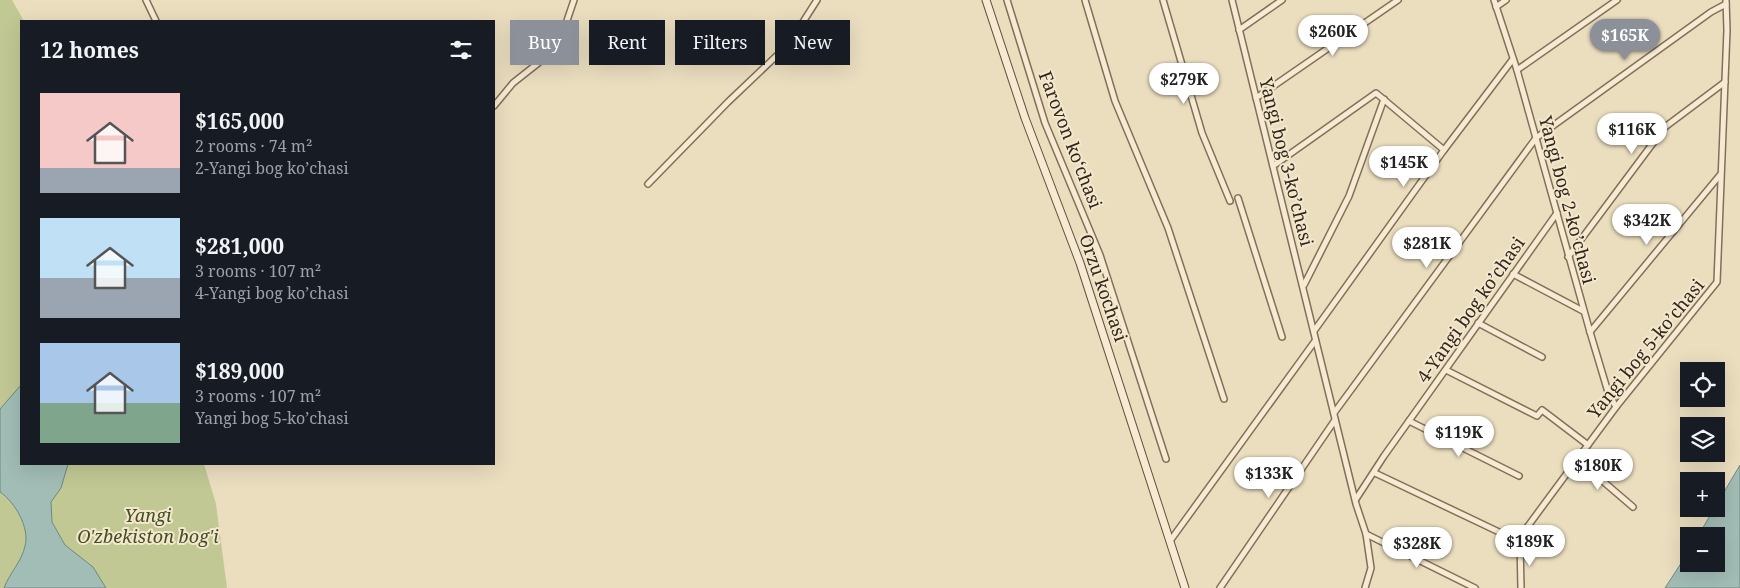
<!DOCTYPE html>
<meta charset="utf-8">
<style>
body{margin:0;font-family:"Noto Serif",serif;background:#242831;color:#f1f3f6;height:100vh;display:flex;flex-direction:column;font-size:19px;white-space:nowrap}
*{box-sizing:border-box;margin:0}
p{font-size:16px;color:#9ea1a6}
.icon{flex:none;width:28px;height:28px;fill:none;stroke:currentColor;stroke-width:2;stroke-linecap:round;stroke-linejoin:round}
.map{position:relative;flex:1;overflow:hidden}
.sheet{position:absolute;left:20px;top:20px;width:475px;height:445px;display:flex;flex-direction:column;background:#171b24;border-radius:0px;box-shadow:0 5px 20px #0002}
.sheet>*{flex:none}
.top-card{position:absolute;left:510px;top:20px;width:475px;height:45px;display:flex;gap:10px}
.fabs{position:absolute;left:1680px;top:362px;display:grid;gap:10px}
.fabs a{display:grid;place-items:center;width:45px;height:45px;border-radius:0px;background:#171b24;box-shadow:0 5px 20px #0002;font-size:25px}
.price{position:absolute;translate:-50% -42px;padding:0 11px;border-radius:18px;background:#fff;color:#222;font-size:16px;line-height:32px;filter:drop-shadow(0 1px 2px #0008)}
.price::after{content:'';position:absolute;left:50%;top:30px;width:15px;height:11px;margin-left:-8px;background:inherit;clip-path:polygon(0 0,100% 0,50% 100%)}
.price.on{background:#8c9099;color:#fff}
ul{padding:0;list-style:none}
li{display:flex;align-items:center;gap:15px;height:125px;padding:0 20px}
li span{display:grid;place-items:center;flex:none;width:140px;height:100px;border-radius:0px;color:#555}
li>.icon{margin-inline-start:auto}
span .icon{width:60px;height:60px;fill:#fffc;stroke-width:1}
li b{font-size:21px}
h2{display:flex;justify-content:space-between;align-items:center;height:60px;padding:0 20px;font-size:21px}
.pill{padding:0 18px;border-radius:0px;background:#171b24;box-shadow:0 5px 20px #0002;font-size:18px;line-height:45px}
.pill.on{background:#8c9099;color:#fff}
.map>svg:first-child{display:block}
</style>
<div class="map">
<svg width="1740" height="588" viewBox="0 0 1740 588">
<rect width="100%" height="100%" fill="#ebdebf"/>
<path fill="#c2c894" d="M0,0h12l12,21h-3v443h183l12,40 11,84h-227z"/>
<g fill="#a2bdb5" stroke="#6a8a82">
<path d="M21,385v79h47l-7,24 -10,14 1,20 13,23 28,22 13,21h-102c5,-14 18,-27 21,-42 5,-18 -10,-44 -25,-54v-83z"/>
<path d="M1740,465v123h-75l24,-37v13h27v-28h-18z"/>
</g>
<g fill="none" stroke-linecap="round" stroke-linejoin="round">
<defs>
<g id="street">
<path d="M146,0l10,21"/>
<path d="M1007,0l38,123 55,132 66,204"/>
<path d="M1085,0l30,101 53,127 56,171"/>
<path d="M1163,0l39,133 28,68"/>
<path d="M1232,0l124,504 10,30 5,34 -6,20"/>
<path d="M1494,0l23,70 73,262 18,60 8,15"/>
<path d="M1496,7l10,-7"/>
<path d="M1239,30l43,-30"/>
<path d="M1517,70l100,-70"/>
<path d="M1256,98l142,-98"/>
<path d="M494,106l19,-23 38,-30 8,-9 15,-44"/>
<path d="M1273,166l103,-73 68,57"/>
<path d="M648,184l80,-82 61,-58 28,-44"/>
<path d="M1238,198l44,139"/>
<path d="M1568,257l97,-130 60,-45"/>
<path d="M1513,274l70,37"/>
<path d="M1304,285l45,-89 35,-97"/>
<path d="M1478,323l64,34"/>
<path d="M1314,331l130,-181 69,-91"/>
<path d="M1590,332l130,-157"/>
<path d="M1446,370l91,46 5,-6 46,35"/>
<path d="M1334,413l202,-275 175,-126 15,-8"/>
<path d="M1409,421l110,55"/>
<path d="M1577,459l56,48"/>
<path d="M1375,473l145,69"/>
<path d="M1356,499l28,-43 173,-243"/>
<path d="M1366,534l109,54"/>
<path d="M1170,541l145,-200"/>
<path d="M1220,588l115,-168"/>
<path d="M1521,588l-1,-46 5,-12 91,-123 101,-125 10,-252 -1,-30"/>
</g>
<path id="secondary" d="M986,0l39,118 55,145 105,325"/>
</defs>
<use href="#street" stroke="#836f59" stroke-width="8"/>
<use href="#secondary" stroke="#64503c" stroke-width="9"/>
<use href="#street" stroke="#f6ebd2" stroke-width="5"/>
<use href="#secondary" stroke="#f6ebd2" stroke-width="7"/>
</g>
<g text-anchor="middle" stroke-width="4" stroke-linejoin="round" paint-order="stroke">
<g font-size="18" fill="#33271c" stroke="#f3e8ce">
<text transform="translate(1070 140) rotate(69)" y="6">Farovon koʻchasi</text>
<text transform="translate(1286 162) rotate(76)" y="6">Yangi bog 3-koʼchasi</text>
<text transform="translate(1567 200) rotate(75)" y="6">Yangi bog 2-koʼchasi</text>
<text transform="translate(1103 288) rotate(71)" y="6">Orzu kochasi</text>
<text transform="translate(1471 310) rotate(-55)" y="6">4-Yangi bog koʼchasi</text>
<text transform="translate(1646 349) rotate(-51)" y="6">Yangi bog 5-koʼchasi</text>
</g>
<g font-size="18" font-style="italic" fill="#444e24" stroke="#f3e8ce">
<text x="148" y="522">Yangi<tspan x="148" dy="21">O'zbekiston bog'i</tspan></text>
</g>
</g>
</svg>
<div class="fabs">
<a><svg class="icon" aria-label="locate" viewBox="0 0 24 24"><circle cx="12" cy="12" r="6"/><path d="M12 2v4M12 18v4M2 12h4M18 12h4"/></svg></a>
<a><svg class="icon" aria-label="layers" viewBox="0 0 24 24"><path d="M12 4l9 5-9 5-9-5zM3 14l9 5 9-5"/></svg></a>
<a>+</a>
<a>−</a>
</div>
<b class="price" style="left:1333px;top:57px">$260K</b>
<b class="price on" style="left:1625px;top:61px">$165K</b>
<b class="price" style="left:1184px;top:105px">$279K</b>
<b class="price" style="left:1632px;top:155px">$116K</b>
<b class="price" style="left:1404px;top:188px">$145K</b>
<b class="price" style="left:1647px;top:246px">$342K</b>
<b class="price" style="left:1427px;top:269px">$281K</b>
<b class="price" style="left:1459px;top:458px">$119K</b>
<b class="price" style="left:1598px;top:491px">$180K</b>
<b class="price" style="left:1269px;top:499px">$133K</b>
<b class="price" style="left:1530px;top:567px">$189K</b>
<b class="price" style="left:1417px;top:569px">$328K</b>
<div class="top-card">
<a class="pill on">Buy</a>
<a class="pill">Rent</a>
<a class="pill">Filters</a>
<a class="pill">New</a>
</div>
<section class="sheet">
<h2>12 homes<svg class="icon" aria-label="filters" viewBox="0 0 24 24"><path d="M4 7h16M4 17h16"/><circle cx="9" cy="7" r="2"/><circle cx="15" cy="17" r="2"/></svg></h2>
<ul>
<li><span style="background:linear-gradient(#f6c9c9 75%,#9aa5b1 0)"><svg class="icon" aria-label="home" viewBox="0 0 24 24"><path d="M3 11l9-7 9 7M6 9v11h12V9"/></svg></span><div><b>$165,000</b><p>2 rooms · 74 m²</p><p>2-Yangi bog koʼchasi</p></div></li>
<li><span style="background:linear-gradient(#bfe0f5 60%,#9aa5b1 0)"><svg class="icon" aria-label="home" viewBox="0 0 24 24"><path d="M3 11l9-7 9 7M6 9v11h12V9"/></svg></span><div><b>$281,000</b><p>3 rooms · 107 m²</p><p>4-Yangi bog koʼchasi</p></div></li>
<li><span style="background:linear-gradient(#a9c7e8 60%,#7fa58c 0)"><svg class="icon" aria-label="home" viewBox="0 0 24 24"><path d="M3 11l9-7 9 7M6 9v11h12V9"/></svg></span><div><b>$189,000</b><p>3 rooms · 107 m²</p><p>Yangi bog 5-koʼchasi</p></div></li>
</ul>
</section>
</div>
